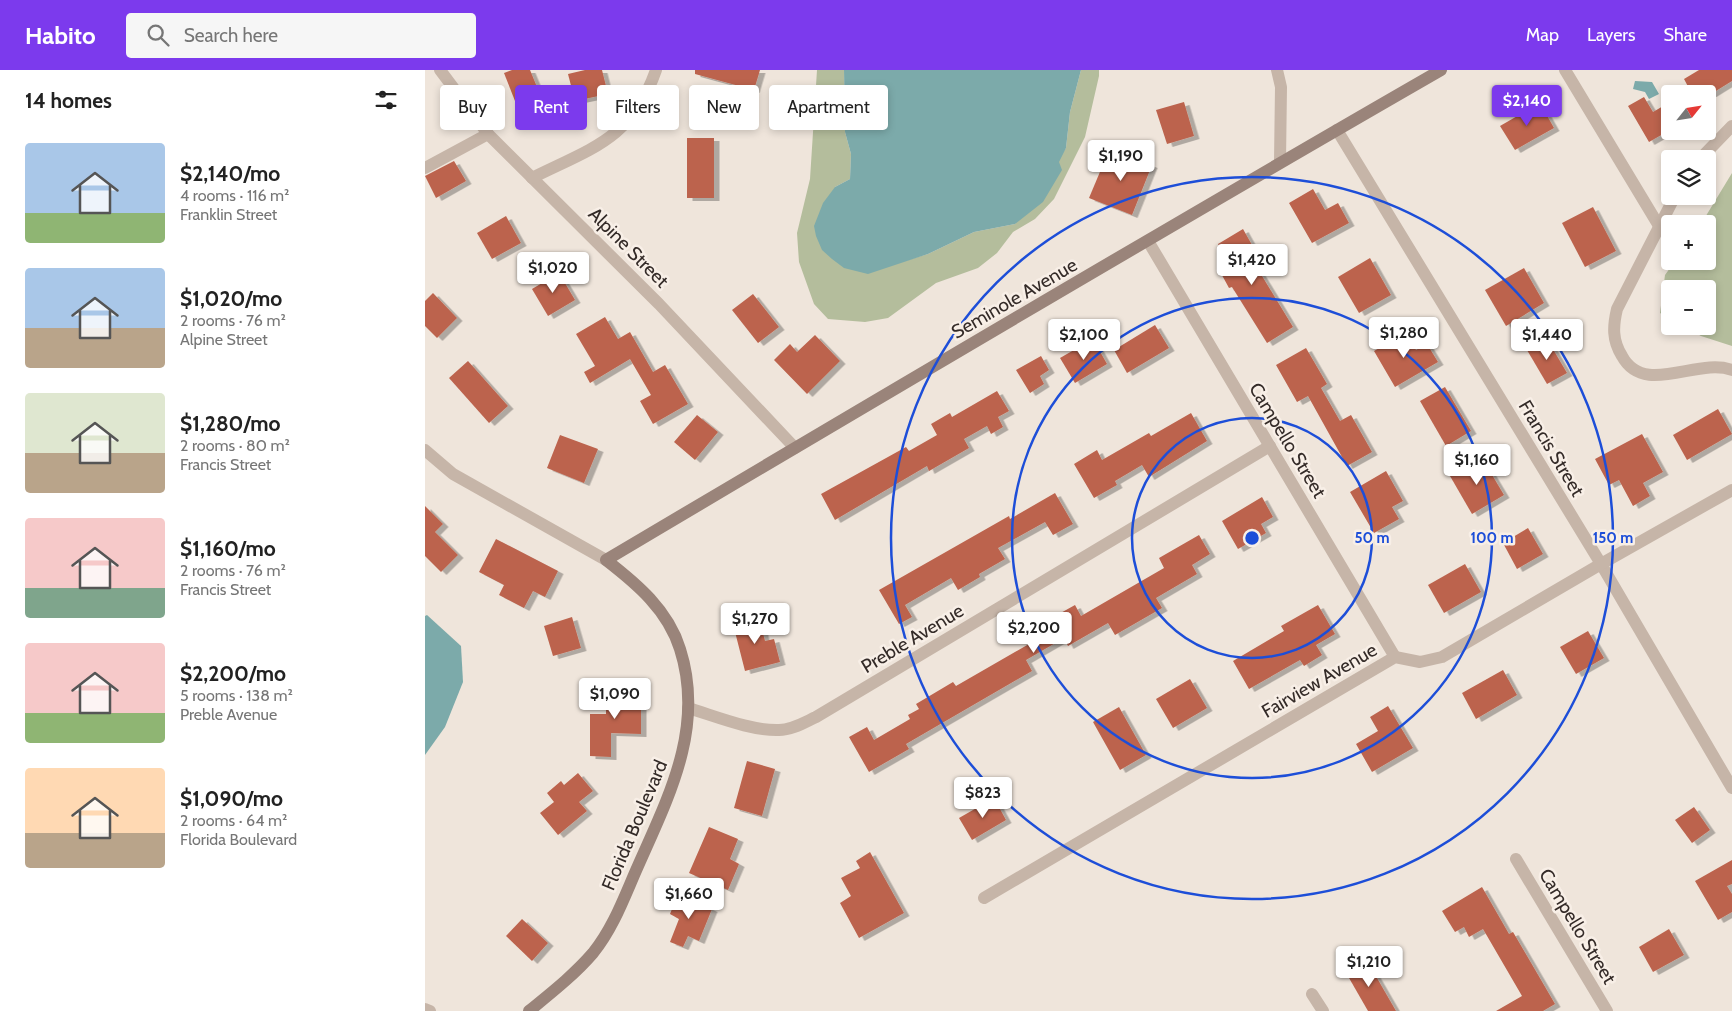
<!DOCTYPE html>
<meta charset="utf-8">
<style>
body{margin:0;font-family:Cabin,sans-serif;background:#f6f6f6;color:#222;height:100vh;display:flex;flex-direction:column;font-size:19px;white-space:nowrap}
*{box-sizing:border-box;margin:0}
p{font-size:16px;color:#767676}
.icon{flex:none;width:28px;height:28px;fill:none;stroke:currentColor;stroke-width:2;stroke-linecap:round;stroke-linejoin:round}
.map{position:relative;flex:1;overflow:hidden}
.drawer{display:flex;flex-direction:column;background:#fff;width:425px}
.drawer>*{flex:none}
.top-card{position:absolute;left:15px;top:15px;width:475px;height:45px;display:flex;gap:10px}
.needle{width:32px;rotate:60deg}
.fabs{position:absolute;left:1236px;top:15px;display:grid;gap:10px}
.fabs a{display:grid;place-items:center;width:55px;height:55px;border-radius:5px;background:#fff;box-shadow:0 2px 8px #0003;font-size:25px}
.price{position:absolute;translate:-50% -42px;padding:0 11px;border-radius:5px;background:#fff;color:#222;font-size:16px;line-height:32px;filter:drop-shadow(0 1px 2px #0008)}
.price::after{content:'';position:absolute;left:50%;top:30px;width:15px;height:11px;margin-left:-8px;background:inherit;clip-path:polygon(0 0,100% 0,50% 100%)}
.price.selected{background:#7c3aed;color:#fff}
ul{padding:0;list-style:none}
li{display:flex;align-items:center;gap:15px;height:125px;padding:0 25px}
li span{display:grid;place-items:center;flex:none;width:140px;height:100px;border-radius:5px;color:#555}
li>.icon{margin-inline-start:auto}
span .icon{width:60px;height:60px;fill:#fffc;stroke-width:1}
li b{font-size:21px}
h2{display:flex;justify-content:space-between;align-items:center;height:60px;padding:0 25px;font-size:21px}
.chip{padding:0 18px;border-radius:5px;background:#fff;box-shadow:0 2px 8px #0003;font-size:18px;line-height:45px}
.chip.selected{background:#7c3aed;color:#fff}
header{display:flex;align-items:center;gap:30px;box-sizing:border-box;height:70px;padding:0 25px;background:#7c3aed;color:#fff}
header strong{font-size:24px}
nav{display:flex;gap:28px;margin-inline-start:auto;font-size:18px}
.search{width:350px;height:45px;background:#f6f6f6;display:flex;align-items:center;gap:12px;box-sizing:border-box;padding:0 18px;border-radius:5px;color:#767676;font-size:19px}
main{display:flex;flex:1;min-height:0}
.map>svg:first-child{display:block}
</style>
<header>
<strong>Habito</strong>
<div class="search"><svg class="icon" aria-label="search" viewBox="0 0 24 24"><circle cx="10" cy="10" r="6"/><path d="M15 15l6 6"/></svg>Search here</div>
<nav><a>Map</a><a>Layers</a><a>Share</a></nav>
</header>
<main>
<section class="drawer">
<h2>14 homes<svg class="icon" aria-label="filters" viewBox="0 0 24 24"><path d="M4 7h16M4 17h16"/><circle cx="9" cy="7" r="2"/><circle cx="15" cy="17" r="2"/></svg></h2>
<ul>
<li><span style="background:linear-gradient(#a9c7e8 70%,#8fb573 0)"><svg class="icon" aria-label="home" viewBox="0 0 24 24"><path d="M3 11l9-7 9 7M6 9v11h12V9"/></svg></span><div><b>$2,140/mo</b><p>4 rooms · 116 m²</p><p>Franklin Street</p></div></li>
<li><span style="background:linear-gradient(#a9c7e8 60%,#b9a48a 0)"><svg class="icon" aria-label="home" viewBox="0 0 24 24"><path d="M3 11l9-7 9 7M6 9v11h12V9"/></svg></span><div><b>$1,020/mo</b><p>2 rooms · 76 m²</p><p>Alpine Street</p></div></li>
<li><span style="background:linear-gradient(#dfe7d0 60%,#b9a48a 0)"><svg class="icon" aria-label="home" viewBox="0 0 24 24"><path d="M3 11l9-7 9 7M6 9v11h12V9"/></svg></span><div><b>$1,280/mo</b><p>2 rooms · 80 m²</p><p>Francis Street</p></div></li>
<li><span style="background:linear-gradient(#f6c9c9 70%,#7fa58c 0)"><svg class="icon" aria-label="home" viewBox="0 0 24 24"><path d="M3 11l9-7 9 7M6 9v11h12V9"/></svg></span><div><b>$1,160/mo</b><p>2 rooms · 76 m²</p><p>Francis Street</p></div></li>
<li><span style="background:linear-gradient(#f6c9c9 70%,#8fb573 0)"><svg class="icon" aria-label="home" viewBox="0 0 24 24"><path d="M3 11l9-7 9 7M6 9v11h12V9"/></svg></span><div><b>$2,200/mo</b><p>5 rooms · 138 m²</p><p>Preble Avenue</p></div></li>
<li><span style="background:linear-gradient(#ffd9b3 65%,#b9a48a 0)"><svg class="icon" aria-label="home" viewBox="0 0 24 24"><path d="M3 11l9-7 9 7M6 9v11h12V9"/></svg></span><div><b>$1,090/mo</b><p>2 rooms · 64 m²</p><p>Florida Boulevard</p></div></li>
</ul>
</section>
<div class="map">
<svg width="1307" height="941" viewBox="0 0 1307 941">
<defs>
<filter id="shadow"><feDropShadow dx="5.5" dy="3" stdDeviation="0" flood-color="#0004"/></filter>
</defs>
<rect width="100%" height="100%" fill="#efe5db"/>
<g fill="#b4bd9c">
<path d="M392,0h27l1,62 6,22 -1,25 -15,8 66,75 27,-8 46,-22 41,-8 51,-76 4,-36 11,-42h18v6l-14,61 -31,62 -19,20 -22,13 -16,21 -19,15 -42,15 -48,35 -23,4 -37,-3 -14,-15 -15,-42 -2,-29 13,-54z"/>
<path d="M1307,103v173l-31,-10 -18,-10h24v-37h-37v30l-10,-6 5,-38 10,-14h32v-37h-6z"/>
</g>
<g fill="#7caaaa">
<path d="M419,0h237l-11,42 -4,36 -7,14 3,8 -19,32 -28,22 -41,8 -46,22 -60,20 -24,-6 -12,-9 -10,-9 -6,-14 -2,-10 9,-23 12,-16 15,-8 1,-25 -6,-22z"/>
<path d="M1210,11l17,1 7,12 -10,5 -4,-7 -12,-3z"/>
<path d="M2,545l34,31 2,36 -18,45 -20,28v-139z"/>
</g>
<g fill="#bc634d" filter="url(#shadow)">
<path d="M87,0h18l9,22 -24,9 -11,-28z"/>
<path d="M160,0h17l6,24 -33,7 -7,-27z"/>
<path d="M270,0h65l-6,20 -59,-16z"/>
<path d="M1274,0h33v11l-21,13h-19l-8,-15z"/>
<path d="M1219,27l9,15 17,-10v28l-21,12 -21,-36z"/>
<path d="M759,32l10,34 -27,8 -11,-34z"/>
<path d="M1115,33l14,25 -39,22 -15,-24z"/>
<rect x="262" y="68" width="27" height="60"/>
<path d="M685,78l42,17 -20,50 -43,-17z"/>
<path d="M29,91l12,20 -30,17 -11,-22z"/>
<path d="M888,119l12,21 13,-7 11,20 -37,20 -23,-40z"/>
<path d="M1168,137l23,44 -31,16 -23,-44z"/>
<path d="M81,146l15,27 -29,16 -15,-26z"/>
<path d="M818,159l22,39 -6,3 34,56 -26,16 -35,-56 -3,1 -12,-22 10,-6 -9,-16z"/>
<path d="M945,188l21,37 -32,18 -21,-36z"/>
<path d="M1099,198l20,35 -38,23 -21,-36z"/>
<path d="M134,203l16,27 -27,16 -16,-27z"/>
<path d="M8,223l24,25 -20,20 -12,-12v-25z"/>
<path d="M328,224l26,33 -21,16 -26,-33z"/>
<path d="M180,247l13,22 12,-7 23,40 12,-7 23,39 -35,20 -13,-23 11,-6 -21,-36 -40,24 -6,-11 11,-6 -19,-32z"/>
<path d="M730,255l14,23 -42,25 -13,-23z"/>
<path d="M981,263l10,17 11,-6 11,18 -43,25 -21,-36z"/>
<path d="M390,265l25,26 -33,33 -33,-34 16,-16 7,8z"/>
<path d="M668,269l14,25 -32,19 -15,-25z"/>
<path d="M1122,269l20,34 -20,11 -20,-34z"/>
<path d="M881,278l21,36 -6,4 19,33 11,-6 21,37 -25,14 -39,-70 -11,6 -21,-37z"/>
<path d="M616,286l8,14 -9,6 4,8 -14,9 -14,-23z"/>
<path d="M43,291l40,45 -19,17 -40,-45z"/>
<path d="M1020,317l26,44 -25,15 -26,-45z"/>
<path d="M572,321l12,20 -11,6 5,10 -12,7 -4,-8 -23,13 5,9 -40,23 -2,-5 -92,54 -14,-26 85,-47 3,4 28,-16 -6,-11 19,-11 2,4z"/>
<path d="M1293,339l14,25 -45,26 -14,-25z"/>
<path d="M766,343l16,28 -58,36 -7,-12 -27,16 2,4 -23,13 -20,-34 23,-14 5,10 47,-27 2,3z"/>
<path d="M272,345l21,17 -23,28 -21,-18z"/>
<path d="M1217,364l21,38 -20,11 7,13 -17,10 -14,-26 -10,5 -14,-26z"/>
<path d="M135,365l38,14 -14,34 -37,-15z"/>
<path d="M1057,388l22,37 -32,19 -22,-38z"/>
<path d="M961,401l17,30 -11,6 7,12 -25,14 -24,-41z"/>
<path d="M630,423l18,31 -20,11 -8,-13 -47,26 7,11 -26,15 1,3 -22,13 -7,-12 -46,27 7,12 -13,7 -20,-34 130,-74 1,3z"/>
<path d="M837,427l11,20 -12,7 5,9 -28,16 -16,-28z"/>
<path d="M0,436l18,18 -8,8 23,23 -17,17 -16,-16z"/>
<path d="M1103,458l15,26 -26,15 -14,-26z"/>
<path d="M774,465l11,19 -18,11 5,9 -41,24 6,10 -47,27 -7,-12 -40,23 -4,-8 -38,22 6,11 -126,73 3,5 -40,23 -20,-35 18,-10 7,13 36,-21 -2,-4 11,-6 -3,-5 37,-22 3,4 80,-46 -6,-10 45,-25 6,11 83,-48 -5,-10z"/>
<path d="M71,469l62,32 -13,26 -12,-6 -9,17 -25,-13 5,-10 -25,-13z"/>
<path d="M1040,494l16,28 -37,21 -16,-28z"/>
<path d="M893,535l17,29 -19,11 6,10 -18,11 -4,-6 -51,29 -16,-28 51,-30 -3,-5z"/>
<path d="M147,547l9,31 -28,8 -9,-30z"/>
<path d="M334,547l6,24 9,-2 6,23 -35,9 -12,-47z"/>
<path d="M1163,561l16,27 -28,16 -16,-27z"/>
<path d="M1078,600l14,25 -41,24 -14,-26z"/>
<path d="M765,609l17,29 -34,20 -17,-29z"/>
<path d="M181,620h35v44l-30,-1v24l-21,-1v-42h16z"/>
<path d="M963,636l25,42 -41,24 -16,-28 22,-13 -8,-14z"/>
<path d="M694,637l27,48 -26,15 -27,-48z"/>
<path d="M322,691l28,8 -13,47 -28,-8z"/>
<path d="M153,703l15,18 -14,11 8,9 -29,24 -18,-22 14,-11 -7,-9 14,-12 3,4z"/>
<path d="M569,728l12,22 -34,20 -13,-22z"/>
<path d="M1269,737l16,23 -18,13 -17,-23z"/>
<path d="M284,757l29,12 -8,20 9,5 -11,26 -39,-17z"/>
<path d="M445,782l34,61 -45,25 -19,-35 11,-7 -10,-18 19,-10 -4,-7z"/>
<path d="M1307,790v24l-5,2 5,8v18l-14,8 -23,-39z"/>
<path d="M1057,817l27,47 4,-2 42,72 -12,7h-47l26,-15 -39,-67 -14,8 -5,-10 -9,5 -13,-21z"/>
<path d="M253,824l34,15 -13,32 -11,-5 -5,11 -13,-5 9,-23 -9,-5z"/>
<path d="M97,849l26,24 -16,18 -26,-25z"/>
<path d="M1244,859l15,26 -31,17 -14,-25z"/>
<path d="M941,889l30,52h-28l-23,-40z"/>
</g>
<g fill="none" stroke-linecap="round" stroke-linejoin="round">
<g stroke="#c6b5a8" stroke-width="12">
<path d="M15,0l48,64 171,170 136,144"/>
<path d="M852,0l4,17 -1,74"/>
<path d="M1140,0l94,156"/>
<path d="M912,60l264,434 131,224"/>
<path d="M1275,89l32,-33"/>
<path d="M0,98l63,-34"/>
<path d="M107,108c60,-30 100,-39 124,-108"/>
<path d="M1250,126l-58,113c-4,17 -5,31 5,47 22,41 76,1 110,14"/>
<path d="M723,171l247,416"/>
<path d="M0,380l28,24 153,86"/>
<path d="M263,638c27,8 63,23 91,22 13,0 26,-8 37,-13l454,-271"/>
<path d="M1091,789l91,152"/>
<path d="M559,828l411,-241 25,5 22,-5 159,-93 131,-74"/>
<path d="M887,924l11,17"/>
<path d="M0,939l5,2"/>
</g>
<path stroke="#9a847a" stroke-width="12" d="M104,941c22,-18 45,-36 64,-58 21,-26 32,-58 45,-87 31,-70 67,-139 42,-217 -12,-39 -43,-65 -74,-89 278,-165 555,-329 835,-490"/>
</g>
<g fill="none" stroke="#1d4ed8" stroke-width="2.5">
<circle cx="827" cy="468" r="120"/>
<circle cx="827" cy="468" r="240"/>
<circle cx="827" cy="468" r="361"/>
</g>
<g text-anchor="middle" stroke-width="5" stroke-linejoin="round" paint-order="stroke">
<g font-size="19" fill="#342b28" stroke="#f8efe7">
<text transform="translate(204 177) rotate(45)" y="7">Alpine Street</text>
<text transform="translate(589 228) rotate(-30)" y="7">Seminole Avenue</text>
<text transform="translate(863 370) rotate(59)" y="7">Campello Street</text>
<text transform="translate(1127 378) rotate(59)" y="7">Francis Street</text>
<text transform="translate(487 568) rotate(-31)" y="7">Preble Avenue</text>
<text transform="translate(894 610) rotate(-30)" y="7">Fairview Avenue</text>
<text transform="translate(209 755) rotate(-67)" y="7">Florida Boulevard</text>
<text transform="translate(1153 856) rotate(59)" y="7">Campello Street</text>
</g>
</g>
<circle cx="827" cy="468" r="8" fill="#1d4ed8" stroke="#f8efe7" stroke-width="2.5"/>
<g font-size="15" text-anchor="middle" font-weight="bold" fill="#1d4ed8" stroke="#f8efe7" stroke-width="5" stroke-linejoin="round" paint-order="stroke">
<text x="947" y="473">50 m</text>
<text x="1067" y="473">100 m</text>
<text x="1188" y="473">150 m</text>
</g>
</svg>
<div class="fabs">
<a><svg class="needle" viewBox="-14 -14 28 28"><path d="M0-13l5 13h-10z" fill="#e53935"/><path d="M0 13l5-13h-10z" fill="#767676"/></svg></a>
<a><svg class="icon" aria-label="layers" viewBox="0 0 24 24"><path d="M12 4l9 5-9 5-9-5zM3 14l9 5 9-5"/></svg></a>
<a>+</a>
<a>−</a>
</div>
<b class="price selected" style="left:1102px;top:57px">$2,140</b>
<b class="price" style="left:696px;top:112px">$1,190</b>
<b class="price" style="left:827px;top:216px">$1,420</b>
<b class="price" style="left:128px;top:224px">$1,020</b>
<b class="price" style="left:979px;top:289px">$1,280</b>
<b class="price" style="left:659px;top:291px">$2,100</b>
<b class="price" style="left:1122px;top:291px">$1,440</b>
<b class="price" style="left:1052px;top:416px">$1,160</b>
<b class="price" style="left:330px;top:575px">$1,270</b>
<b class="price" style="left:609px;top:584px">$2,200</b>
<b class="price" style="left:190px;top:650px">$1,090</b>
<b class="price" style="left:558px;top:749px">$823</b>
<b class="price" style="left:264px;top:850px">$1,660</b>
<b class="price" style="left:944px;top:918px">$1,210</b>
<div class="top-card">
<a class="chip">Buy</a>
<a class="chip selected">Rent</a>
<a class="chip">Filters</a>
<a class="chip">New</a>
<a class="chip">Apartment</a>
</div>
</div>
</main>
